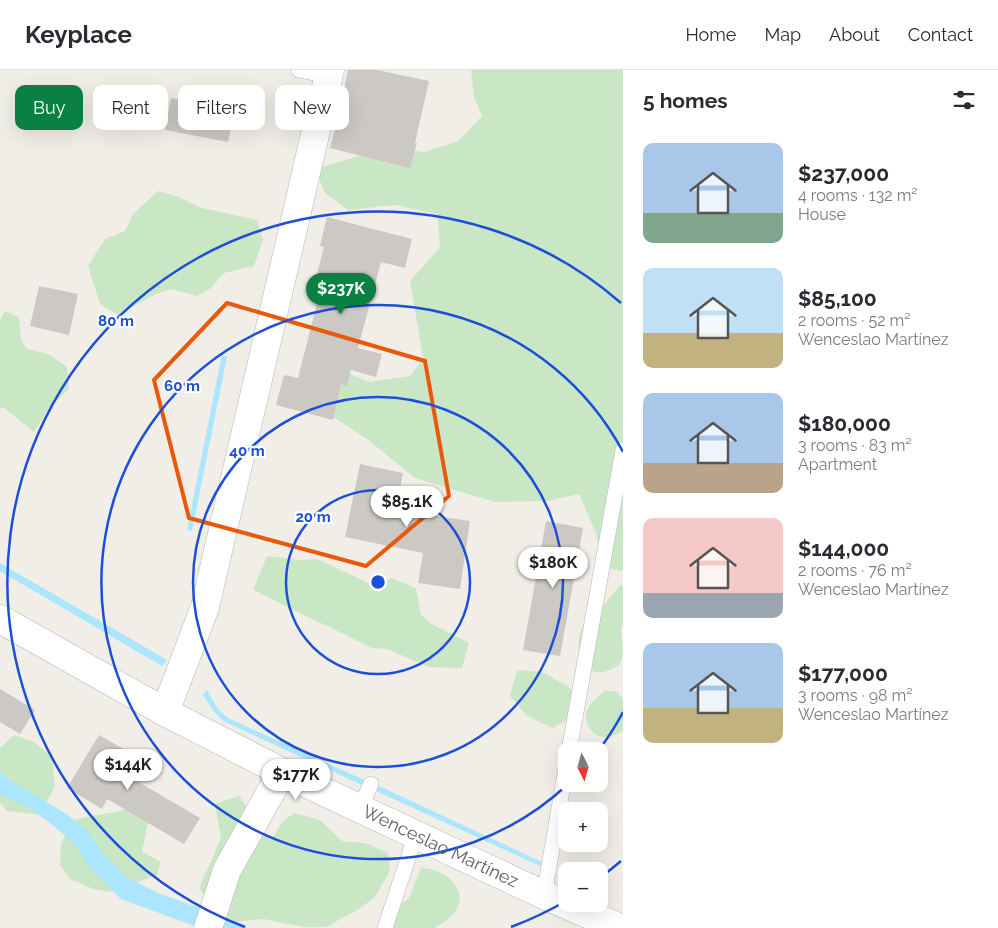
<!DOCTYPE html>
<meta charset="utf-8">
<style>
body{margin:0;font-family:Raleway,sans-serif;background:#f7f7f7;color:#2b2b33;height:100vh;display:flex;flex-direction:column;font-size:19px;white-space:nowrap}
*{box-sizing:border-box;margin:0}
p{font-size:16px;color:#7c7c81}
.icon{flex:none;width:28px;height:28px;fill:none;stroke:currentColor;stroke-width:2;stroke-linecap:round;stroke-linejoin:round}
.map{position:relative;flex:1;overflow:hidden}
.drawer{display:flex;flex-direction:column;background:#fff;width:375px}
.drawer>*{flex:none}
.top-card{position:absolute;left:15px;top:15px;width:475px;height:45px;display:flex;gap:10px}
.needle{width:32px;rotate:174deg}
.tools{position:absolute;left:558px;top:672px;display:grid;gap:10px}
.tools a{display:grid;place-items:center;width:50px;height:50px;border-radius:10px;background:#fff;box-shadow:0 5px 20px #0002;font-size:25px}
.price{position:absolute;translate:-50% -42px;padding:0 11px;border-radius:18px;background:#fff;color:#222;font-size:16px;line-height:32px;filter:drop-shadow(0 1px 2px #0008)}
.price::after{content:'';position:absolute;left:50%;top:30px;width:15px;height:11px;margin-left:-8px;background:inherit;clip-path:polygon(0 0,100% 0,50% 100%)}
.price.current{background:#0b8043;color:#fff}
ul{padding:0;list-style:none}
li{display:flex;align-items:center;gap:15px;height:125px;padding:0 20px}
li span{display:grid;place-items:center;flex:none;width:140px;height:100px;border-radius:10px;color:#555}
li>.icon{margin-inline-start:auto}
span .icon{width:60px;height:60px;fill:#fffc;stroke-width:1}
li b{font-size:21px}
h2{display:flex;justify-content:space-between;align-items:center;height:60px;padding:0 20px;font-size:21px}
.tag{padding:0 18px;border-radius:10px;background:#fff;box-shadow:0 5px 20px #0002;font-size:18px;line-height:45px}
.tag.current{background:#0b8043;color:#fff}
header{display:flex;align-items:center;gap:30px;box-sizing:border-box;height:70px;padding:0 25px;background:#fff;border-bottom:1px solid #e1e1e2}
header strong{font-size:24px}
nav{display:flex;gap:28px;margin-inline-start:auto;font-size:18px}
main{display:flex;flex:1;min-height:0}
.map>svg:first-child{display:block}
</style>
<header>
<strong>Keyplace</strong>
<nav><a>Home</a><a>Map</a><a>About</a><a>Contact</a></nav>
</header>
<main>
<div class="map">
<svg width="623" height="858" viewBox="0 0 623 858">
<rect width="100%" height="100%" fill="#f1eee8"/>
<g fill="#cae7c5">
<path d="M471,0h152v501l-18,-3 -9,-35 -17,-39 -32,7 -52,1 -80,-24 -48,-39 -58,-38 25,-34 35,15 41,-6 13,-18 -13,-77 30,-34 -3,-33 -42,-9 -47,5 -23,-17 -10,-24 71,-21 39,4 33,-11 24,-25 -8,-19z"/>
<path d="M158,121l18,5 26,12 55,12 6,20 -9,26 -30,7 -13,15 -14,8 -26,-7 -15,5 -38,21 -18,-11 -12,-38 17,-27 20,-8 8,-17z"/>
<path d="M5,241l14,6 2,22 6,10 21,5 19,13 2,22 -19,17 -16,26 -31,-25 -3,2v-89z"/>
<path d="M267,486l35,4 15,-1 56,26 19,-7 24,10 5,27 11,9 37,19 -7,25 -33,-1 -42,-18 -15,-1 -119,-58z"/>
<path d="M621,515h2v39l-2,5 2,24 -3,11c-16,10 -21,11 -38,3 -5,-18 -6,-38 9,-51 4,-4 9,-6 12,-10 6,-7 11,-14 18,-21z"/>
<path d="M517,600l25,2 27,15 9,11 -1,16 -24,14 -26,-12 -17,-20z"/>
<path d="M604,621h12l7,8v32c-5,2 -13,7 -19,6 -6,0 -9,-3 -13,-7 -13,-16 1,-29 13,-39z"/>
<path d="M14,665l18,6 20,15 3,30 -15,29 -33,-4 -7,-8v-55z"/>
<path d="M239,726l32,45 11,-19 12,-9 26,7 22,21 23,2 23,10 2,18 -15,26 -16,12 -33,18h-23l-39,-8 -39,4 -26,-35 22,-50 -6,-34z"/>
<path d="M130,735l20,8 -8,39 19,10 -4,13 -46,17 -18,-3 -23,-10 -10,-14 1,-22 15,-24 44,-8z"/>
<path d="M421,798c30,1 55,29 26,52 -4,2 -9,7 -13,8 -12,0 -34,0 -46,0l6,-18 15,-12z"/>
</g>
<g fill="#abe5fe">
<path d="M222,284l5,3 -35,174 -5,-1z"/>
<path d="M0,493l167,97 -5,6 -162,-95z"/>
<path d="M207,620l11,19 10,9 136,62 -2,5 -137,-63c-10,-8 -16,-17 -22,-28z"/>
<path d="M0,701l6,7 62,37 20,17 16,22 22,23 32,16 41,15 48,20h-47l-79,-29 -32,-32 -13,-21 -17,-16 -31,-23 -28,-13z"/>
<path d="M379,716l163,76 -2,4 -164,-75z"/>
</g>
<g fill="#ccc9c5">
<path d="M348,0h29l52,11 -14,62h2l-7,25 -80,-20 13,-49h-1z"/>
<path d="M171,28l63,12 -6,32 -63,-12z"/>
<path d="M327,147l85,22 -7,29 -24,-6 -23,86 24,6 -6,23 -25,-7 -4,16 -6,-2 -8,36 -57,-15 8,-30 14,3 20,-79 -7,-2 13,-50 -4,-1z"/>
<path d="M39,216l39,8 -9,41 -39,-9z"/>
<path d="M360,394l43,9 -7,37 74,11 -10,68 -42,-6 5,-30 -78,-16z"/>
<path d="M546,451l37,7 -23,128 -37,-6z"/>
<path d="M0,619l35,21 -15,24 -20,-12z"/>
<path d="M99,665l35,20 -11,18 77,45 -16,26 -77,-45 -5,10 -35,-21z"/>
</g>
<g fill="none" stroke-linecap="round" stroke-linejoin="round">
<defs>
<g id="service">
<path d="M299,0l30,6"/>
<path d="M569,681l54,-301"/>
<path d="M360,737l11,-23"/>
<path d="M544,825l22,-127"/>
<path d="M385,858l31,-94"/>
</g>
<g id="minor">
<path d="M165,642l40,-105 125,-537"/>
<path d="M208,858l19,-58 55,-98"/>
</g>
<g id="secondary">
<path id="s1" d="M0,549l165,93 117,60 262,123 76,33"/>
</g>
</defs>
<use href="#service" stroke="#b3b6ba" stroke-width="16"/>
<use href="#minor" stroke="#b3b6ba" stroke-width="29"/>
<use href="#secondary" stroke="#b4b8bc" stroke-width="29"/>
<use href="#service" stroke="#fff" stroke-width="15"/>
<use href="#minor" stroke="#fff" stroke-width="28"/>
<use href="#secondary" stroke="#fff" stroke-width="28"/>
</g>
<path fill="none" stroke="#e8590c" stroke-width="4" stroke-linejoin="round" d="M227,233l198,58 24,135 -83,70 -177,-48 -35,-138z"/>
<g fill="none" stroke="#1d4ed8" stroke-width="2.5">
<circle cx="378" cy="512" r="92"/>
<circle cx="378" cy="512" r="185"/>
<path d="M623 642A277 277 0 0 1 598 681M567 715A277 277 0 1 1 623 382"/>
<path d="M621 791A370 370 0 0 1 601 807M566 831A370 370 0 0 1 511 857M245 857A370 370 0 1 1 621 233"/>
</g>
<g text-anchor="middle" stroke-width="4.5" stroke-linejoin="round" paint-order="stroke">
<g font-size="18" fill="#5f6468" stroke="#fff">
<text dy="6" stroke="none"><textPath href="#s1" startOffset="496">Wenceslao Martínez</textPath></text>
</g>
</g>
<circle cx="378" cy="512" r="8" fill="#1d4ed8" stroke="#fff" stroke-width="2.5"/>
<g font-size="15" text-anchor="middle" font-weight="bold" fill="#1d4ed8" stroke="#fff" stroke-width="4.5" stroke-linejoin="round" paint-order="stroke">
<text x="116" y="256">80 m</text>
<text x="182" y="321">60 m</text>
<text x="247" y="386">40 m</text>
<text x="313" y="452">20 m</text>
</g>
</svg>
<div class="tools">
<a><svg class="needle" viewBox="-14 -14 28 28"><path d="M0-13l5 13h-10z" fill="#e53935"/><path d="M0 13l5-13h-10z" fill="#7c7c81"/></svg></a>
<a>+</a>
<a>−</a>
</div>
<b class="price current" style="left:341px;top:245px">$237K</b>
<b class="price" style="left:407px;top:458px">$85.1K</b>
<b class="price" style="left:553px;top:519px">$180K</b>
<b class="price" style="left:128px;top:721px">$144K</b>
<b class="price" style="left:296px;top:731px">$177K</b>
<div class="top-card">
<a class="tag current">Buy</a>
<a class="tag">Rent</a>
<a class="tag">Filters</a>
<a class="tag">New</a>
</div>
</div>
<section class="drawer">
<h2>5 homes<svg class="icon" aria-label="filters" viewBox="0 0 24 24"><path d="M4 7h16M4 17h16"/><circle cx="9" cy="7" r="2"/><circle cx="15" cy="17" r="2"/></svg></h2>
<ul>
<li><span style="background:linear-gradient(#a9c7e8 70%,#7fa58c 0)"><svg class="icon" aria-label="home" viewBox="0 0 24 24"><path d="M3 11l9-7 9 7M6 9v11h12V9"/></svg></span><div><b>$237,000</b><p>4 rooms · 132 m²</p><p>House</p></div></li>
<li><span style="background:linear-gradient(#bfe0f5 65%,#c2b280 0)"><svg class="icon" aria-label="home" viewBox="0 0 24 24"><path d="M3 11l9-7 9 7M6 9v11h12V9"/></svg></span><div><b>$85,100</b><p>2 rooms · 52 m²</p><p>Wenceslao Martínez</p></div></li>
<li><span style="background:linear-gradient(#a9c7e8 70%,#b9a48a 0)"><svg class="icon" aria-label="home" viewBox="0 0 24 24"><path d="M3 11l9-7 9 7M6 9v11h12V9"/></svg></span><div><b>$180,000</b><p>3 rooms · 83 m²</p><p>Apartment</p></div></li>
<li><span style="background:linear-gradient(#f6c9c9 75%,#9aa5b1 0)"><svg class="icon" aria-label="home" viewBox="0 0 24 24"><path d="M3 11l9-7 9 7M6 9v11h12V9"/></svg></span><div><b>$144,000</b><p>2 rooms · 76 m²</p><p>Wenceslao Martínez</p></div></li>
<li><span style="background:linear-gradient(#a9c7e8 65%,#c2b280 0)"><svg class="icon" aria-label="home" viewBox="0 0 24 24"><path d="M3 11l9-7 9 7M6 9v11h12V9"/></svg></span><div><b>$177,000</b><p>3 rooms · 98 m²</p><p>Wenceslao Martínez</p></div></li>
</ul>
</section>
</main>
